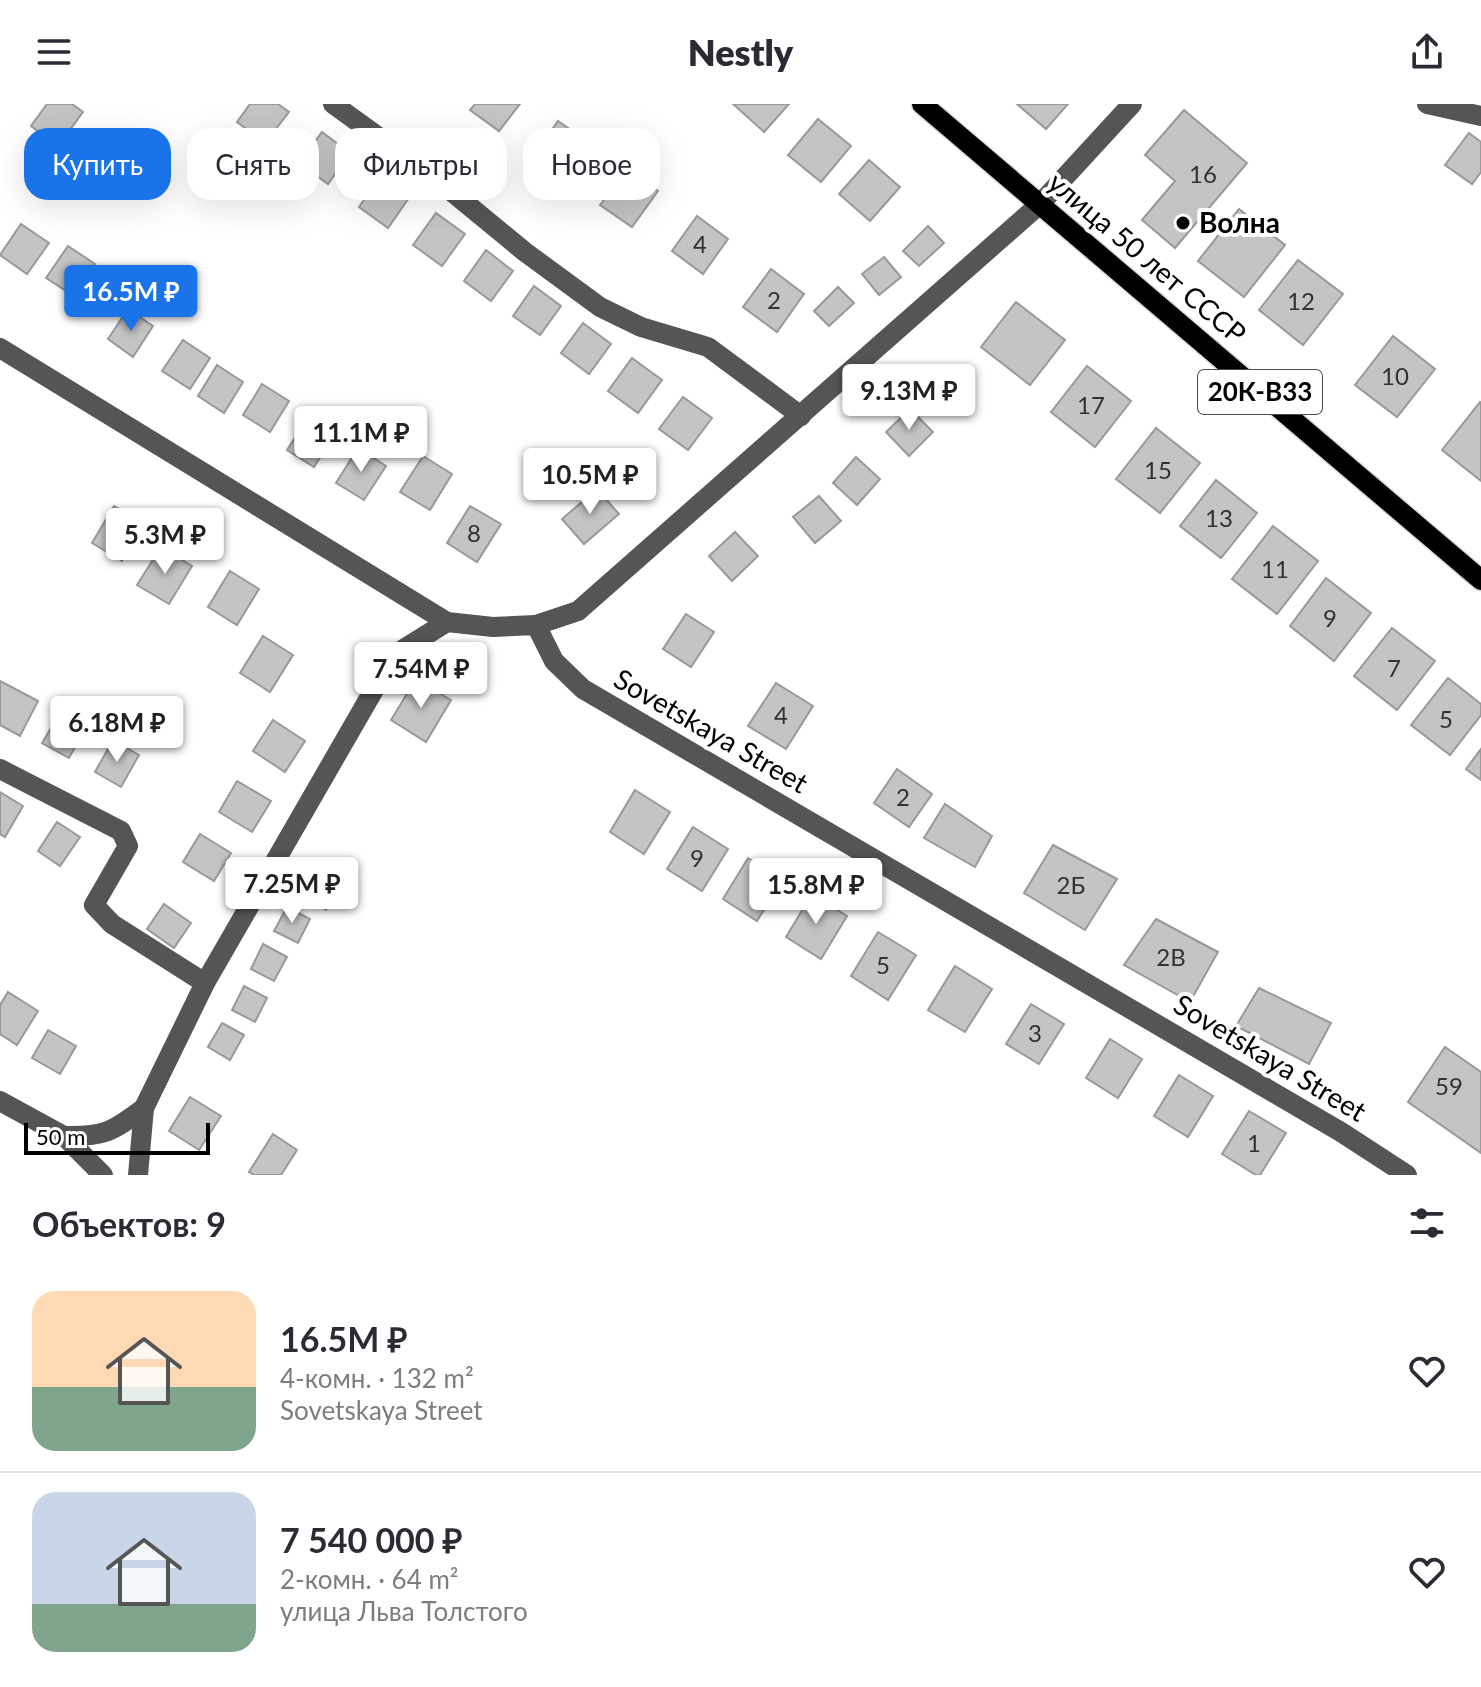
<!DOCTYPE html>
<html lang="ru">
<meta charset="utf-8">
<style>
body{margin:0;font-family:Lato,sans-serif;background:#f7f7f7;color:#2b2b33;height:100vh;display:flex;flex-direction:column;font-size:30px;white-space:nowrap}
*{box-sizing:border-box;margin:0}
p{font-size:26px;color:#7c7c81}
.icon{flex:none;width:44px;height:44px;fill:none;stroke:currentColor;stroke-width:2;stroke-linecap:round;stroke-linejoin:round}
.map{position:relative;height:1071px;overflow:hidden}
.sheet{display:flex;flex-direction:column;background:#fff;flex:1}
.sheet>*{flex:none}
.top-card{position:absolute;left:24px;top:24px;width:800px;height:72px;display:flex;gap:16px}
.scale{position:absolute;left:24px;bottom:20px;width:186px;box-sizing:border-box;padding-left:8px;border:4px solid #000;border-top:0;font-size:22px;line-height:28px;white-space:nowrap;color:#000;-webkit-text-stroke:6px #fff;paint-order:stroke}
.price{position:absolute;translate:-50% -68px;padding:0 18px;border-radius:8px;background:#fff;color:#222;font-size:26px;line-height:52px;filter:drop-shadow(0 2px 4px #0008)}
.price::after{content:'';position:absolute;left:50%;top:48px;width:24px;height:18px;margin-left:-12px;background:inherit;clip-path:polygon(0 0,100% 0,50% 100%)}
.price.current{background:#1a73e8;color:#fff}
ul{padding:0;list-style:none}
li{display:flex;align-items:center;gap:24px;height:200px;padding:0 32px}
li+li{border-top:2px solid #e1e1e2}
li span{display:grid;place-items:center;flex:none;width:224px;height:160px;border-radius:24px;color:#555}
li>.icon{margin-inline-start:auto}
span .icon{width:96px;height:96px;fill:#fffc;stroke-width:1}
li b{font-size:34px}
h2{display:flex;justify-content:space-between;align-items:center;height:96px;padding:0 32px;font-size:34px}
.tag{padding:0 28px;border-radius:24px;background:#fff;box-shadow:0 8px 32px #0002;font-size:28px;line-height:72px}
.tag.current{background:#1a73e8;color:#fff}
header{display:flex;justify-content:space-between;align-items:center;height:104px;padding:0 32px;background:#fff;font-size:36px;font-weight:800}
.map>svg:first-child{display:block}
</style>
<header><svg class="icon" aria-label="menu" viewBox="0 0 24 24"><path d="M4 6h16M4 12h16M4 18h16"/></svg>Nestly<svg class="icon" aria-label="share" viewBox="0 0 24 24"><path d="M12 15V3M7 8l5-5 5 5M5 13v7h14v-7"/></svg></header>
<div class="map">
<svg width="1481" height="1071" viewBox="0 0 1481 1071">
<rect width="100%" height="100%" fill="#fff"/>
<g fill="#c4c4c4" stroke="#999" stroke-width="2">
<path d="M47,0h25l11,8 -25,34 -27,-20z"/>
<path d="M250,0h28l11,8 -24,31 -28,-21z"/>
<path d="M475,0h45l-21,27 -29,-21z"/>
<path d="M733,0h56l-25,28z"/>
<path d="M1017,0h51l-22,25z"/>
<path d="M1184,6l63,53 -72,85 -33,-28 33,-39 -30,-26z"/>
<path d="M818,15l33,27 -30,36 -33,-27z"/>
<path d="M558,17l30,21 -24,34 -30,-21z"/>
<path d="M322,28l28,21 -22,31 -29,-21z"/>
<path d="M1469,29l12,9v30l-9,12 -27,-19z"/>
<path d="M869,56l31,27 -30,34 -31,-27z"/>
<path d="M627,64l31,23 -26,36 -32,-22z"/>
<path d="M382,70l29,21 -23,33 -29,-21z"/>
<path d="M1239,105l46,36 -41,52 -46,-36z"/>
<path d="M436,109l29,21 -23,32 -29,-21z"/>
<path d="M697,112l31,23 -25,35 -31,-23z"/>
<path d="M21,120l28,19 -22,31 -27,-19z"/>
<path d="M928,122l16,17 -25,23 -16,-15z"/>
<path d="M68,142l27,18 -21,32 -28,-18z"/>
<path d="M486,146l27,21 -22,30 -27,-20z"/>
<path d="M884,153l17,20 -22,18 -17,-21z"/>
<path d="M1298,156l45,34 -40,51 -44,-35z"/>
<path d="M771,165l33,25 -27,38 -34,-25z"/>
<path d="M534,182l27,20 -21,29 -27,-19z"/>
<path d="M838,183l16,16 -25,23 -15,-15z"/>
<path d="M1016,198l49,38 -35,45 -49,-38z"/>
<path d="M128,205l25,17 -20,31 -25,-18z"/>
<path d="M583,219l28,21 -22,30 -28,-21z"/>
<path d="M1393,232l42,33 -38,48 -42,-32z"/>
<path d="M183,236l27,18 -20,31 -28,-18z"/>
<path d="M632,254l30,22 -24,33 -30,-22z"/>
<path d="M217,261l26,17 -19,31 -26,-17z"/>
<path d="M1087,262l44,35 -36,46 -44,-35z"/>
<path d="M262,280l27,17 -19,31 -27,-17z"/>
<path d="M683,293l29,21 -24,32 -29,-21z"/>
<path d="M1480,298l1,1v78l-39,-31z"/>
<path d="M910,305l23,23 -24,24 -23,-24z"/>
<path d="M307,315l27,16 -20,32 -27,-17z"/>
<path d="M1156,324l44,35 -40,50 -44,-34z"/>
<path d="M358,344l28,18 -22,34 -28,-17z"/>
<path d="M423,352l29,18 -22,36 -30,-18z"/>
<path d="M856,353l24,22 -23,26 -24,-22z"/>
<path d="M1216,376l41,33 -36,45 -41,-32z"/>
<path d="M597,385l22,25 -35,30 -22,-25z"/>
<path d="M819,392l22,25 -26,22 -22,-26z"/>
<path d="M114,402l31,18 -23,37 -30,-18z"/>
<path d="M470,402l31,18 -24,38 -30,-19z"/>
<path d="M1273,422l45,35 -41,53 -45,-35z"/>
<path d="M735,428l23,24 -26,25 -23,-25z"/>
<path d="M161,443l31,19 -23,38 -32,-19z"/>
<path d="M230,467l29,18 -22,36 -29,-18z"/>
<path d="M1326,474l45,35 -37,48 -44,-35z"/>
<path d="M686,510l28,18 -23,35 -28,-18z"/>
<path d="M1392,524l43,33 -38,49 -43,-34z"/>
<path d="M263,532l30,19 -23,37 -30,-19z"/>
<path d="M1448,574l33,26v11l-31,40 -39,-30z"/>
<path d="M416,575l35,21 -25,42 -35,-22z"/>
<path d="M0,577l38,20 -18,35 -20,-11z"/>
<path d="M776,579l37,23 -27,43 -38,-23z"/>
<path d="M59,610l26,15 -16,29 -27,-15z"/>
<path d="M273,616l32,21 -20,31 -32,-21z"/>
<path d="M113,636l26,15 -18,32 -26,-15z"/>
<path d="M1481,645v31l-15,-11z"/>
<path d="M897,665l35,25 -23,33 -35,-24z"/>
<path d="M237,677l34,20 -19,31 -33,-20z"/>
<path d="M635,686l35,22 -26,42 -34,-22z"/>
<path d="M0,688l23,14 -18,31 -5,-3z"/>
<path d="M945,700l47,32 -17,31 -51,-29z"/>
<path d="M57,718l23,15 -20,29 -22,-15z"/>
<path d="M693,723l35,22 -26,42 -35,-22z"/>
<path d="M200,730l31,19 -17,28 -31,-19z"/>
<path d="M1053,741l64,34 -32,51 -61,-37z"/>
<path d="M748,754l35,21 -26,42 -34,-22z"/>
<path d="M313,756l32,17 -19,33 -32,-18z"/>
<path d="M812,790l35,22 -26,43 -35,-22z"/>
<path d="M164,800l27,19 -17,25 -27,-19z"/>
<path d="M287,803l23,12 -12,24 -24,-12z"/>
<path d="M1156,815l62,33 -28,50 -66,-37z"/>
<path d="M878,828l38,23 -28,45 -37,-24z"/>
<path d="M263,840l24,13 -13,24 -23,-12z"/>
<path d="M955,862l37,23 -27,43 -37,-22z"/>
<path d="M244,882l23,12 -12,24 -23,-12z"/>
<path d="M1259,884l72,35 -22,41 -73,-38z"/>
<path d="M8,888l30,19 -21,34 -17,-11v-29z"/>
<path d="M1031,900l33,20 -25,40 -33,-20z"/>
<path d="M222,919l22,12 -14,25 -22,-13z"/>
<path d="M48,926l28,16 -16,28 -28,-16z"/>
<path d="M1110,935l32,20 -24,39 -32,-20z"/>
<path d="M1445,943l36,25v81l-73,-51z"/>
<path d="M1179,971l34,21 -25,41 -34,-21z"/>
<path d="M190,993l31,19 -22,34 -30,-19z"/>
<path d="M1249,1007l37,22 -26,42h-4l-34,-21z"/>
<path d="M273,1030l24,16 -16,25h-27l-5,-3z"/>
</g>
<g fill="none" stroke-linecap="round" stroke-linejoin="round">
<defs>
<path id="major" d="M922,0l559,476"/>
</defs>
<use href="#major" stroke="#dbdbdb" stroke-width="23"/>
<g stroke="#555" stroke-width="20">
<path d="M333,0l101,73 91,75 75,55 41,20 67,20 93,69"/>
<path d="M1427,0l54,12"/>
<path d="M0,244l447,274 46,5 43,-2 18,36 29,28 758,443 66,43"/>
<path d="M536,521l42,-14 462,-407 92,-100"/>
<path d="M0,665l121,62 7,15 -34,59 18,19 93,59"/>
<path d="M0,997l64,35 39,39"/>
<path d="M64,1032c40,1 48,-4 80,-28"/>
<path d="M138,1071l6,-67 61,-125 189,-328 53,-33"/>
</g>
<use href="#major" stroke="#000" stroke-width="20"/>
</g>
<circle fill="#000" stroke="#fff" stroke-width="3" cx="1183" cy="119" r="8"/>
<g text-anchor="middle" stroke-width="8" stroke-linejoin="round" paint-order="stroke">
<g font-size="24" fill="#313131">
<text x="1203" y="79">16</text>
<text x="700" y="149">4</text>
<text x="774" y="205">2</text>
<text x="1301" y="206">12</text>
<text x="1395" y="281">10</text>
<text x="1091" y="310">17</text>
<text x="1158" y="375">15</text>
<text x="1219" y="423">13</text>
<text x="474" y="438">8</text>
<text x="1275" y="474">11</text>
<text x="1330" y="523">9</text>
<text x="1394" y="573">7</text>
<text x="781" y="620">4</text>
<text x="1446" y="624">5</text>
<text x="903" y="702">2</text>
<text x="697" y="763">9</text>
<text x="1071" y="790">2Б</text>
<text x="1171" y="862">2В</text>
<text x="883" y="870">5</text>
<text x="1035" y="938">3</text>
<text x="1449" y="991">59</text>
<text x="1254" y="1048">1</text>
</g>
<rect fill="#fff" stroke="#4c4c4c" stroke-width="2" x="1198" y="266" width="124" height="44" rx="6"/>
<g font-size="26" font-weight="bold" fill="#000">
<text x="1260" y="297">20К-В33</text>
</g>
<g font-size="28" font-weight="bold" fill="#000" stroke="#fff" text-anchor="start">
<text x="1199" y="129">Волна</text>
</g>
<g font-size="28" fill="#000" stroke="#fff">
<text transform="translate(1147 154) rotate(40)" y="10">улица 50 лет СССР</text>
<text transform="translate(711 627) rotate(30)" y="10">Sovetskaya Street</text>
<text transform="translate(1270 954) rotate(31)" y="10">Sovetskaya Street</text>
</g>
</g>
</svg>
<div class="scale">50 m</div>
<b class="price current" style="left:131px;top:229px">16.5M ₽</b>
<b class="price" style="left:909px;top:328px">9.13M ₽</b>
<b class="price" style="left:361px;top:370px">11.1M ₽</b>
<b class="price" style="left:590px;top:412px">10.5M ₽</b>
<b class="price" style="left:165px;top:472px">5.3M ₽</b>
<b class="price" style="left:421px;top:606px">7.54M ₽</b>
<b class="price" style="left:117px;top:660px">6.18M ₽</b>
<b class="price" style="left:292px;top:821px">7.25M ₽</b>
<b class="price" style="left:816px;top:822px">15.8M ₽</b>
<div class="top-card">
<a class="tag current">Купить</a>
<a class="tag">Снять</a>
<a class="tag">Фильтры</a>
<a class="tag">Новое</a>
</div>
</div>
<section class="sheet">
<h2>Объектов: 9<svg class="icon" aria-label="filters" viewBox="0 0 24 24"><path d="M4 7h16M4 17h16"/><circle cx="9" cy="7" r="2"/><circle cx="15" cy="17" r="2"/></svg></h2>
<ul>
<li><span style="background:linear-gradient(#ffd9b3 60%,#7fa58c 0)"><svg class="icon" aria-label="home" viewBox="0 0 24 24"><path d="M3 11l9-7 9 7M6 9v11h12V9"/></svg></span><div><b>16.5M ₽</b><p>4-комн. · 132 m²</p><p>Sovetskaya Street</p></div><svg class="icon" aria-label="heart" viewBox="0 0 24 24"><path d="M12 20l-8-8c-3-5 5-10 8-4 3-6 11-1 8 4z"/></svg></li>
<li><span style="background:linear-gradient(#c9d6e8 70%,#7fa58c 0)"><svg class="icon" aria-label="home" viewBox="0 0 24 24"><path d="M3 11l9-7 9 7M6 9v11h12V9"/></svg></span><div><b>7 540 000 ₽</b><p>2-комн. · 64 m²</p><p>улица Льва Толстого</p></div><svg class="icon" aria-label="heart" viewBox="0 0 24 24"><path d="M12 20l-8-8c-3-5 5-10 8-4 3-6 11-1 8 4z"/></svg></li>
</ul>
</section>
